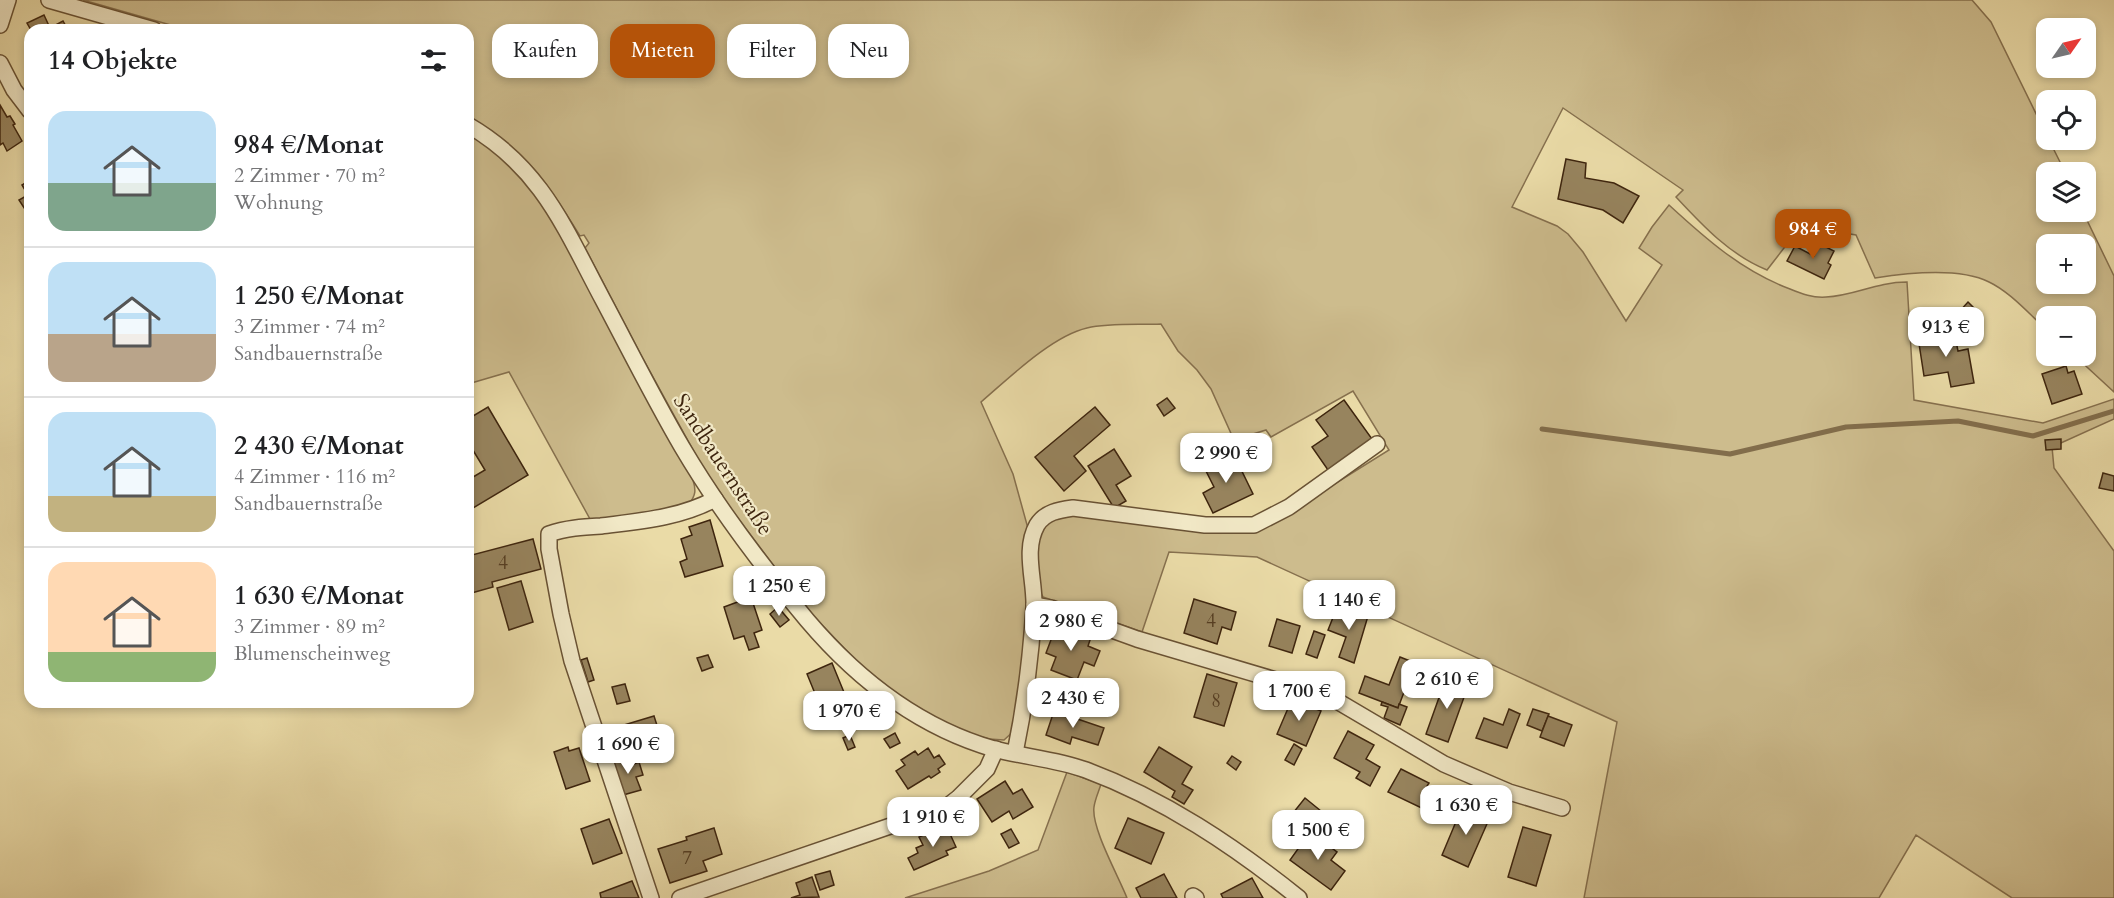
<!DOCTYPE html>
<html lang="de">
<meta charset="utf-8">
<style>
body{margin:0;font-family:Cardo,serif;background:#f6f6f6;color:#202124;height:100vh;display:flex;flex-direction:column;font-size:22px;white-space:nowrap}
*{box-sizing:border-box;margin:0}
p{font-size:20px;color:#757577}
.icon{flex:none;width:33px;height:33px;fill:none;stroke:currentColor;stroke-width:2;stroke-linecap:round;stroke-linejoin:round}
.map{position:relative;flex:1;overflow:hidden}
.details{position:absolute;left:24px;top:24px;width:450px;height:684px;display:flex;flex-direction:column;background:#fff;border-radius:18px;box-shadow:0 3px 9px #0003}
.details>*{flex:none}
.hud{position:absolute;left:492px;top:24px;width:570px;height:54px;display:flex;gap:12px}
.needle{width:39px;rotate:56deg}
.buttons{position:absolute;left:2036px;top:18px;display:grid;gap:12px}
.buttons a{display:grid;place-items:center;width:60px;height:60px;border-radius:12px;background:#fff;box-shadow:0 3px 9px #0003;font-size:30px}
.price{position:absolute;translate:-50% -51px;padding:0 14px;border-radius:12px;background:#fff;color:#222;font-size:20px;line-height:39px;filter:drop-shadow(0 2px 3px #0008)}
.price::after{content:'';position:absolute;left:50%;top:36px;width:18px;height:14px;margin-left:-9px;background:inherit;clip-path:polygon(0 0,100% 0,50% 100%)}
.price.current{background:#b45309;color:#fff}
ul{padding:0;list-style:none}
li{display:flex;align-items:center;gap:18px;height:150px;padding:0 24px}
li+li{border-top:2px solid #e0e0e0}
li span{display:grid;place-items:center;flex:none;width:168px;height:120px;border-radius:18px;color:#555}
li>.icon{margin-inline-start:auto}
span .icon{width:72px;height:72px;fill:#fffc;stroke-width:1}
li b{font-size:26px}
h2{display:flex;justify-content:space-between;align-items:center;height:72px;padding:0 24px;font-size:26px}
.tag{padding:0 21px;border-radius:18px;background:#fff;box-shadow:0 3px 9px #0003;font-size:21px;line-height:54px}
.tag.current{background:#b45309;color:#fff}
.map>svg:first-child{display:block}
</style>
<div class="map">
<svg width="2114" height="898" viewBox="0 0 2114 898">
<rect width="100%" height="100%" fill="#eadba7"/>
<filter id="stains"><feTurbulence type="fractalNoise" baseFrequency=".00333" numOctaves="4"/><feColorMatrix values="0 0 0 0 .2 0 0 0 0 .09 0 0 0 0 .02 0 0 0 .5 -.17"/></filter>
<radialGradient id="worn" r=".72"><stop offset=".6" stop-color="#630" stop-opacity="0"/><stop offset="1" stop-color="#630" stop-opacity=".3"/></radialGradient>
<g fill="#cdbc8d" stroke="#86704e" stroke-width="1.5" fill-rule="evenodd">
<path d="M83,0h1889l19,22 55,112v6h3l16,32h-19v40h37l31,64v116l-39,-36h10v-40h-39v13c-18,-16 -36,-37 -57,-47 -30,-15 -82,-9 -114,-4l-19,-43 -55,-9 -34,44c-37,-15 -64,-44 -91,-73l7,-7 -120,-82 -51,99 45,19 11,8 15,18 43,69 36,-56 -23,-17 13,-21 17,-22c37,34 73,66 121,84 12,5 23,9 36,8 28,-1 50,-15 81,-15l7,118 129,23 71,-24v20l-62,28 2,21 60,83v347h-102l-96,-63 -37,63h-295l33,-176 -360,-165 -88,-5 -27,80 -99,-35c-7,-10 -8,-44 -5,-57 2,-6 5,-12 7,-18l21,-9 158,18 80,-28 85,-53 -36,-59 -82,46 -5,-7 -32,10 -23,-51 -14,-19 -19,-19 -17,-27c-23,1 -52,-1 -74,4 -35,8 -78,50 -106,74l32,72 16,58v75l-5,27 -1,41 -7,54 -12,11 -15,-1 -23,-6 -55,-27 -45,-35 -62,-65 -85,-113 -21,-34 -57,-104 -56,-107 4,-5 -5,-8 -4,1c-32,-53 -56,-89 -112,-119v-87h-280zM2046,244h39v40h-39z"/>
<path d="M468,132l49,36 30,40 146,272c3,10 3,15 -4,24l-71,15h-28l-81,-147 -41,12z"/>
<path d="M1067,772l34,12c-2,7 -6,15 -7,23 -3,21 25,70 33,91h-222l84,-27 49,-21z"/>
</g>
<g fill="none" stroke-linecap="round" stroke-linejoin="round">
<path stroke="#826d4b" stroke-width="5" d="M1542,429l188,25 116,-27 112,-6 75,15 81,-25"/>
</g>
<g fill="#97845e" stroke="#3e250e" stroke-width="1.5">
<path d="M44,15l6,13 13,-7 5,9h-37l-4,-7z"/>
<path d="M0,105l7,12 3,-1 5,8 -2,1 9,16 -15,10 -4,-8 -3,2z"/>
<path d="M1566,159l20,4 -1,15 29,5 25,13 -16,27 -20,-13 -45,-11z"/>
<path d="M30,180v37l-11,-17 9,-5 -6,-10z"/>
<path d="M1820,244l14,7 -6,12 3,2 -7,14 -37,-18 8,-15 19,10z"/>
<path d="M1968,302l7,7 -9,10 -7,-7z"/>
<path d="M1954,331l4,20 10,-2 6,34 -23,4 -3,-15 -24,4 -6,-39z"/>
<path d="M2066,366l2,7 6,-2 8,23 -30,10 -10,-30z"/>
<path d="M1167,398l8,10 -11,8 -7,-11z"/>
<path d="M1344,400l28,39 -44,31 -16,-23 16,-11 -12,-16z"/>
<path d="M488,407l40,68 -60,36v-31l17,-10 -17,-28v-23z"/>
<path d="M1095,407l15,18 -36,31 12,15 -22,20 -29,-34z"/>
<path d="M2061,439v10l-15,1 -1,-10z"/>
<path d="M1114,449l17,27 -15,9 10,16 -12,7 -26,-42z"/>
<path d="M1233,453l20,41 -40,19 -10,-20 11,-6 -10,-20z"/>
<path d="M2103,473l11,3v15l-15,-3z"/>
<path d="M710,520l13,46 -38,11 -5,-15 7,-3 -6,-20 11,-4 -3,-8z"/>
<path d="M533,539l8,30 -49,13 1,5 -25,7v-38z"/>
<path d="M521,581l12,41 -24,8 -12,-42z"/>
<path d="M751,597l11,33 -8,3 5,14 -10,3 -5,-14 -10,3 -10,-32z"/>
<path d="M1194,599l42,13 -5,18 -9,-3 -5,17 -33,-11z"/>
<path d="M1338,605l30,11 -14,47 -15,-6 7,-20 -18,-7z"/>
<path d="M778,607l11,13 -9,7 -10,-13z"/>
<path d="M1277,619l23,7 -8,27 -23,-7z"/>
<path d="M1057,624l34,13 -3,9 12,5 -6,15 -10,-4 -7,18 -26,-10 5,-13 -10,-4z"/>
<path d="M1314,631l11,4 -8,23 -11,-4z"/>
<path d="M708,655l5,12 -11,4 -5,-13z"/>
<path d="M1400,657l15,6 -17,45 -39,-15 6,-17 24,9z"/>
<path d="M587,658l7,22 -6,2 -7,-22z"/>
<path d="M832,663l16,39 -25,11 -16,-39z"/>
<path d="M1207,674l30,9 -13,43 -30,-9z"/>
<path d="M1446,678l22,8 -20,56 -22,-8z"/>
<path d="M625,684l5,17 -13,3 -5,-17z"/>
<path d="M1292,699l29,12 -15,35 -29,-12z"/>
<path d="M1382,702l16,6 1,-4 8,3 -7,18 -16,-7 4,-11 -7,-2z"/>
<path d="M1509,709l11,5 -13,34 -31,-10 8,-20 19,7z"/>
<path d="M1533,709l16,5 -7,17 -15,-6z"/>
<path d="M1054,711l50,17 -6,17 -26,-8 -2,7 -24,-9z"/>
<path d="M654,716l8,25 -30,10 -8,-26z"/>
<path d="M1548,716l24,9 -8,21 -24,-9z"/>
<path d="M1348,731l26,14 -8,14 14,8 -10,19 -14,-8 4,-6 -26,-14z"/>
<path d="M895,733l5,10 -10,5 -6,-9z"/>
<path d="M850,735l5,12 -7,3 -5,-12z"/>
<path d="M1294,744l8,5 -8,16 -9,-5z"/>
<path d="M568,747l1,4 10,-3 11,33 -24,8 -12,-37z"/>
<path d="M1159,747l33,20 -10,17 11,6 -9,14 -12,-7 3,-6 -31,-19z"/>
<path d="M928,748l6,10 5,-3 6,9 -7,5 2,3 -9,6 -2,-2 -21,13 -12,-18 9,-6 -4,-5 14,-9 3,4z"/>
<path d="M1232,756l9,6 -5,8 -9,-7z"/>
<path d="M631,757l3,7 5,-2 4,13 -7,2 5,13 -18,5 -10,-34z"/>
<path d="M1401,769l28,14 -2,3 13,7 -10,19 -42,-20z"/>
<path d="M1005,781l8,13 9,-5 11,18 -20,12 -4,-8 -17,11 -15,-23z"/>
<path d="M1305,798l16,13 -11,14 -17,-12z"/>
<path d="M1463,805l27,12 -22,50 -26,-12z"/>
<path d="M1128,818l36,15 -13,31 -36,-16z"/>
<path d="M609,819l13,34 -29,11 -12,-35z"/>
<path d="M946,825l10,22 -10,4 2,4 -34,15 -6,-12 10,-5 -2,-5 7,-3 -4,-8z"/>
<path d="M1523,827l28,8 -15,51 -28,-9z"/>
<path d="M714,828l8,26 -19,7 4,10 -37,12 -12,-34 29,-9 -1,-3z"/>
<path d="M1011,829l8,14 -10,5 -8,-14z"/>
<path d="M1310,832l27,20 -6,8 14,11 -14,19 -41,-30z"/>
<path d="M830,871l4,14 -14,5 -5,-15z"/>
<path d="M1164,874l13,24h-36l-5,-10z"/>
<path d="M812,877l7,20 -28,1 9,-3 -4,-12z"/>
<path d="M1252,878l11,20h-40l-2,-4z"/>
<path d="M632,881l7,17h-38l-1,-5z"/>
</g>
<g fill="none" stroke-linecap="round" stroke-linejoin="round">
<defs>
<g id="minor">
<path d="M49,0l105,30"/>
<path d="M0,25l8,-25"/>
<path d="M0,63l14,27 16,21"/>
<path d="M468,125c74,43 97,104 135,175 26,49 51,99 79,147 36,61 79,118 125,173 50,59 111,107 187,129 30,8 62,10 92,21 78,29 148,76 213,128"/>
<path d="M1034,605l17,3 86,31 179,53 16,6 112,66 65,28 53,16"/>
<path d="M1015,753c10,-48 16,-97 19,-146 1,-27 -11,-57 3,-82 8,-13 22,-15 36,-17l132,17h49l35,-18 88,-63"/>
<path d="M1193,896l3,2"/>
<path d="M651,898l-79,-237 -11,-47 -12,-65v-15c17,-6 34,-7 52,-8 39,-5 79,-8 114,-27"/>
<path d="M680,898l222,-76 47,-17 9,-7 29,-29 9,-20"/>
</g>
</defs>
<use href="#minor" stroke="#695234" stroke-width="18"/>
<use href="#minor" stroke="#f1e8c6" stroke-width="15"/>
</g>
<g text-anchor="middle" stroke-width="4.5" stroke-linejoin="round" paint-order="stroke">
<g font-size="20" fill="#543d22">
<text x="503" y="569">4</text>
<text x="1211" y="627">4</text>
<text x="1216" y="707">8</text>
<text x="687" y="864">7</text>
</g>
<g font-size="22" fill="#3e250e" stroke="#f1e8c6">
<text transform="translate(724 464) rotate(57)" y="8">Sandbauernstraße</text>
</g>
</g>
<rect width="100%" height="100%" filter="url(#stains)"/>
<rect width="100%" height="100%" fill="url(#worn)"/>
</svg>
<div class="buttons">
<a><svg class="needle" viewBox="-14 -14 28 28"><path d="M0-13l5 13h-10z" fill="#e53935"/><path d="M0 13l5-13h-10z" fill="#757577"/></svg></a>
<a><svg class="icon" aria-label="locate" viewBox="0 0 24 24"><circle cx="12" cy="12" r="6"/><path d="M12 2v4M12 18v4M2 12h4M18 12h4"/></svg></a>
<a><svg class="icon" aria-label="layers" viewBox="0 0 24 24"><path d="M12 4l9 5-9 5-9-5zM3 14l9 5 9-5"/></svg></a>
<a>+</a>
<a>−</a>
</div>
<b class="price current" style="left:1813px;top:260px">984 €</b>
<b class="price" style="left:1946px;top:358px">913 €</b>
<b class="price" style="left:1226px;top:484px">2 990 €</b>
<b class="price" style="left:779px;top:617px">1 250 €</b>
<b class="price" style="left:1349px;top:631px">1 140 €</b>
<b class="price" style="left:1071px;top:652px">2 980 €</b>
<b class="price" style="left:1447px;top:710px">2 610 €</b>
<b class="price" style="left:1299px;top:722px">1 700 €</b>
<b class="price" style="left:1073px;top:729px">2 430 €</b>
<b class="price" style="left:849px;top:742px">1 970 €</b>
<b class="price" style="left:628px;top:775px">1 690 €</b>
<b class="price" style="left:1466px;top:836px">1 630 €</b>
<b class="price" style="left:933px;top:848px">1 910 €</b>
<b class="price" style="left:1318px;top:861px">1 500 €</b>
<div class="hud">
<a class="tag">Kaufen</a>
<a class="tag current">Mieten</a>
<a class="tag">Filter</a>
<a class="tag">Neu</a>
</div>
<section class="details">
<h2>14 Objekte<svg class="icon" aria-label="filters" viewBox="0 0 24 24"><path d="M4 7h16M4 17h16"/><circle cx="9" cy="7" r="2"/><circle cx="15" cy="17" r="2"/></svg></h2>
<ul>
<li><span style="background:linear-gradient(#bfe0f5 60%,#7fa58c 0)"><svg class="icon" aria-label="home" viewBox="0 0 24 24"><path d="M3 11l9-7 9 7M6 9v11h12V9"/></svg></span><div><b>984 €/Monat</b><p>2 Zimmer · 70 m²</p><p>Wohnung</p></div></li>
<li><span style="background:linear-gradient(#bfe0f5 60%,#b9a48a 0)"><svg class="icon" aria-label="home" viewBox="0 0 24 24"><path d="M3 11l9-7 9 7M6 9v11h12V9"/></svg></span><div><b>1 250 €/Monat</b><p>3 Zimmer · 74 m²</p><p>Sandbauernstraße</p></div></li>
<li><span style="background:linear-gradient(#bfe0f5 70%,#c2b280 0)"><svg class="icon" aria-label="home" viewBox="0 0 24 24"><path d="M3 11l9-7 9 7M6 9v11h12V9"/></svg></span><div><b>2 430 €/Monat</b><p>4 Zimmer · 116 m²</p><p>Sandbauernstraße</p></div></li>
<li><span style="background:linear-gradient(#ffd9b3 75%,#8fb573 0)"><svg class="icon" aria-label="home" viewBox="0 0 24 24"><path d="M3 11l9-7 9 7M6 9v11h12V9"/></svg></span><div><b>1 630 €/Monat</b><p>3 Zimmer · 89 m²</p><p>Blumenscheinweg</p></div></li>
</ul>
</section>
</div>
